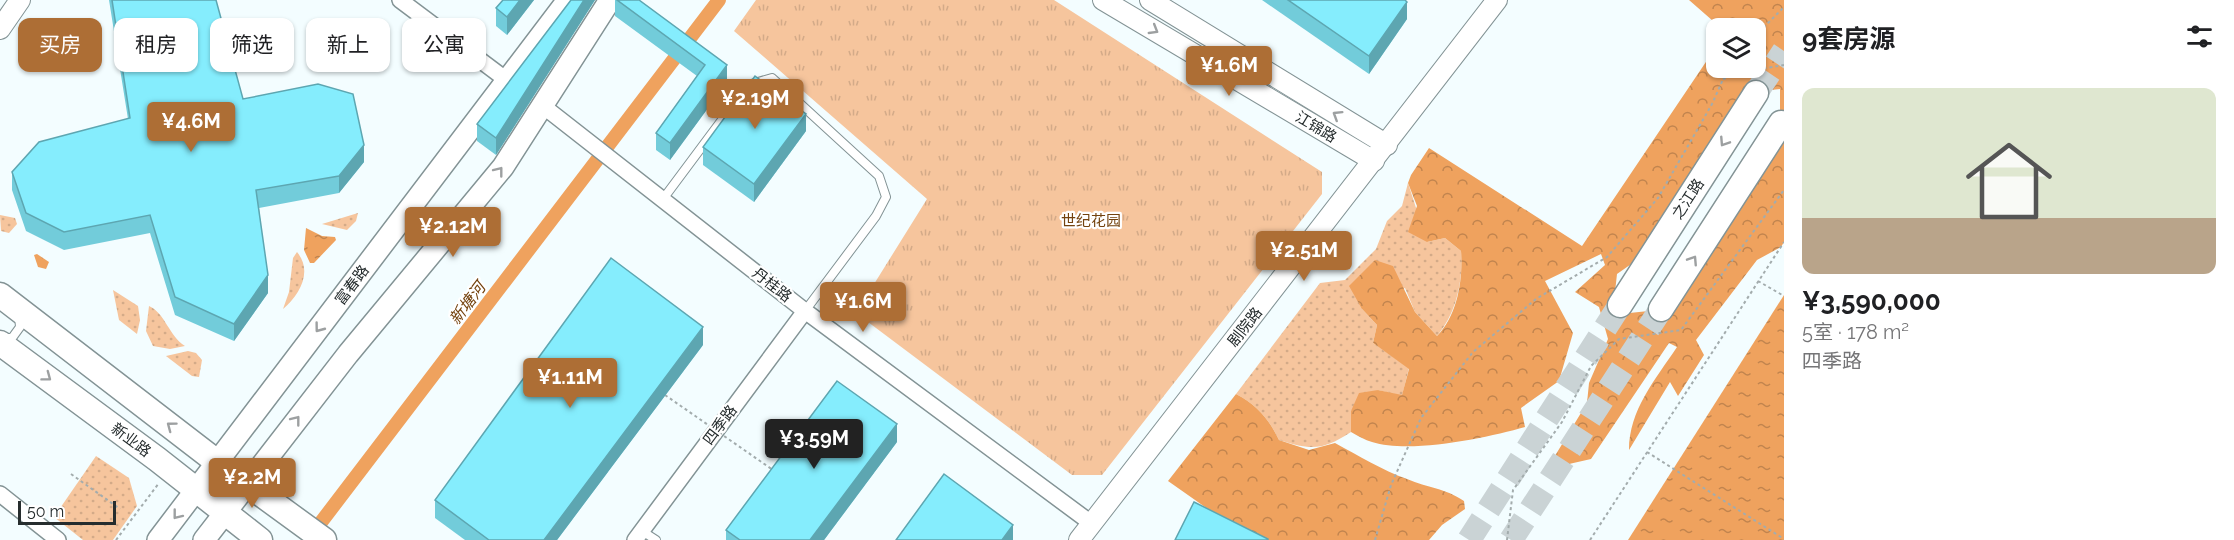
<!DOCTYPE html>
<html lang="zh">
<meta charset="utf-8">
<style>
body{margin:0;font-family:Raleway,"Noto Sans SC",sans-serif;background:#f6f6f6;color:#202124;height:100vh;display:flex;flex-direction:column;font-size:22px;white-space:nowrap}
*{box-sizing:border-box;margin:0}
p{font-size:20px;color:#757577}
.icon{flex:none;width:33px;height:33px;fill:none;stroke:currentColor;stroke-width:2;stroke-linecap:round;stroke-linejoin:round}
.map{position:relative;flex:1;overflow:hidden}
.drawer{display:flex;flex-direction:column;background:#fff;width:450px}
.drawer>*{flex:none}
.guide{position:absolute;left:18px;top:18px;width:570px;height:54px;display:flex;gap:12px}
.fabs{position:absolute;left:1706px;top:18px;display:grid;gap:12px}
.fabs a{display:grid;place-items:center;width:60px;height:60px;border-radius:12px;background:#fff;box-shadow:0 2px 4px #0004;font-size:30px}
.scale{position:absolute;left:18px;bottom:15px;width:98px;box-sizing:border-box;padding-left:6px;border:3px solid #262d2e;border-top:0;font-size:16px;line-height:21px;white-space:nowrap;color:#262d2e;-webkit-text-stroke:4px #fff;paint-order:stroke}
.price{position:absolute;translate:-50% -51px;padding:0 14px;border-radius:6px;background:#ad6e35;color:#fff;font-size:20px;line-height:39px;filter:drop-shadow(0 2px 3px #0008)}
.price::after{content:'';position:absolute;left:50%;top:36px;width:18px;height:14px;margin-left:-9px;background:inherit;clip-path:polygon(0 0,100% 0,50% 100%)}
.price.active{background:#222;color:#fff}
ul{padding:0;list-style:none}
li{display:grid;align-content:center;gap:12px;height:318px;padding:0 18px}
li+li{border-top:2px solid #e0e0e0}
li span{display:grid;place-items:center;height:186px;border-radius:12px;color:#555}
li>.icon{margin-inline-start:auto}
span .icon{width:108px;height:108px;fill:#fffc;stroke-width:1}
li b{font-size:26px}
h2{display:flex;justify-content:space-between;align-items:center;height:72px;padding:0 18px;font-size:26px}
.pill{padding:0 21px;border-radius:12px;background:#fff;box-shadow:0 2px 4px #0004;font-size:21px;line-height:54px}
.pill.active{background:#ad6e35;color:#fff}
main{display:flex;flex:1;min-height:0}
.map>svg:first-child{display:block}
</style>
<main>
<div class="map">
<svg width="1784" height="540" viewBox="0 0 1784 540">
<defs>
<pattern id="grass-dots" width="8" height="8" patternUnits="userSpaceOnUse" patternTransform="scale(1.5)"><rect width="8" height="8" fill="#f6c59d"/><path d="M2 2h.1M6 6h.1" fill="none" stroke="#d3aa88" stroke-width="1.8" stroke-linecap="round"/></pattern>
<pattern id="forest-crowns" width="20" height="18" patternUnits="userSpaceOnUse" patternTransform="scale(1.5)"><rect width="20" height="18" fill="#efa25e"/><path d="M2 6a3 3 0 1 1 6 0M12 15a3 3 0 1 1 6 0" fill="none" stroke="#c1844e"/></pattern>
<pattern id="park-tufts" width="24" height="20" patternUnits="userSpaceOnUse" patternTransform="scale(1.5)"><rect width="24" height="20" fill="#f6c59d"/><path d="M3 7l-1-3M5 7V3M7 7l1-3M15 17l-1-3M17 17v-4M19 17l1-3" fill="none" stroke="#d3aa88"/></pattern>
<pattern id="water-ripples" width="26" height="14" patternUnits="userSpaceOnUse" patternTransform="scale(1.5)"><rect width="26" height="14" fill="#efa25e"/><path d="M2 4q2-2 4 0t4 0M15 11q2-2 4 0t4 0" fill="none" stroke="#c1844e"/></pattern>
</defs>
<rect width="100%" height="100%" fill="#f3fdff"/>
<g fill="url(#grass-dots)">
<path d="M1408,183l19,59 18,-4 16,13c2,30 -4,61 -24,85l-22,-24 -10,-24 -43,21 15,16 -4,18 36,25 -7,28 -24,-6 -27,21v21c-29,19 -40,18 -72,8 -10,-21 -22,-35 -43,-46l84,-111 25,-3 31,-31 11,-28 15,-15z"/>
<path d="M358,213l-2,8 -9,9 -25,-6z"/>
<path d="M0,215l15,3 2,6 -8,9 -8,-2z"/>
<path d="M297,252c16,19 3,43 -14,57l6,-17 4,-34z"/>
<path d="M113,290l25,16 2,14 -3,14 -18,-14z"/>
<path d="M149,306c16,7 20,30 36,40l-15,3 -17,-3 -7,-15z"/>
<path d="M188,351l8,2 6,7 -3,17 -7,-1 -26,-20z"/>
<path d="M96,456l33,22 8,28 -24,34h-30l-29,-23z"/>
</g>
<g fill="url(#forest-crowns)" fill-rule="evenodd">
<path d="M1689,0h95v242l-3,5 -24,13 -61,80 8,15 -26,41 -8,-14 -41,68c0,-40 26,-70 48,-103l-8,-4 -78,116 -44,10 40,-66 2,-20 19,-44 -9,-32 -24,-15 30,-27 -4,-11 -56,27 28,52 -14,48 -38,27 4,19c-38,11 -115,27 -153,15 -7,-2 -14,-6 -21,-10v-21l8,-18 19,-3 24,5 7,-26 -36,-26 4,-18 -15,-16 -13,-23 26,-26 18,6 22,46 22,24c21,-22 26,-57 24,-85l-16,-13 -18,4 -19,-10 9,-26 -9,-23 3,-8 18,-27 153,98 134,-199v21h39v-40h-34zM1780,89v57l-103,162 -57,6 -5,-22 2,-18 30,-21 96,-160z"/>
<path d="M1236,394c21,11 33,25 43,46l30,10 26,-7c24,13 47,27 72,36 21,9 38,9 57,22l1,8 -23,16 -13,15h-177l-84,-59z"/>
</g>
<path fill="url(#park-tufts)" d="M756,0h298l268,172v22l-220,281h-30l-216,-162 71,-114 -193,-168z"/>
<g fill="url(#water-ripples)">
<path d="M306,228l16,8 13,1 1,3 -22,23h-4l-6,-13z"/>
<path d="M37,254l12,8 -3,7 -8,-2 -4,-12z"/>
<path d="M1784,295v245h-156z"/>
</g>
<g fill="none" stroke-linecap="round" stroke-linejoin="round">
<path stroke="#efa25e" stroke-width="14" d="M309,538l410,-538"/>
<g stroke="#cad3d5" stroke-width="24" stroke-dasharray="24 12" stroke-linecap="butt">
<path d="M1756,93l28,-42"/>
<path d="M1469,540l151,-235"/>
<path d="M1511,540l150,-231"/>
</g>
<defs>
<g id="service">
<path d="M663,199l85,-114 24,-7 107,98 7,21 -10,19 -71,95"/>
<path d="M4,338h8l8,-11 -1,-12"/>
<path d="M642,531l14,9"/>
</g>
<g id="minor">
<path d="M400,0l108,81"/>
<path d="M543,106l262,205 286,212"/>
<path d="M0,494l58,46"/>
<path d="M635,540l170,-229"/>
</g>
<g id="tertiary">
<path d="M1103,0l271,161"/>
<path d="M1150,0l237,145"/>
<path d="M0,29l20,-29"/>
<path d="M1079,540l418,-540"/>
</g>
<g id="secondary">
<path d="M158,540l410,-540"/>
<path d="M204,540l144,-186 155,-187 107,-167"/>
</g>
<g id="primary">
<path d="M0,295l217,167 107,78"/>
<path d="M1620,305l136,-212"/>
<path d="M1661,309l120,-186"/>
<path d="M0,343l157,116 103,81"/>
</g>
</defs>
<use href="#service" stroke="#839395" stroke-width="10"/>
<use href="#minor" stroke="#839395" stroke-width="18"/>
<use href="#tertiary" stroke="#839395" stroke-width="22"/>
<use href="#secondary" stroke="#839395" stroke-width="24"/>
<use href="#primary" stroke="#839395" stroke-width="27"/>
<g stroke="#a3acad" stroke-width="2" stroke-dasharray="3 3" stroke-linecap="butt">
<path d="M1755,36l29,-29"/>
<path d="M1723,79l16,-6 45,-8"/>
<path d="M1758,281l26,15"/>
<path d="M1647,452l137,87"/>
<path d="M71,474l49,35"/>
<path d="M116,540l43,-57"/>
<path d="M1375,540l16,-55 30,-67 52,-66 63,-53 71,-42 51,-59 54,-94 16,-36"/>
<path d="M1507,540l6,-50 49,-68 29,-56 28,-27 62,-9 103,-140"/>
<path d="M1590,540l194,-298"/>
</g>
<use href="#service" stroke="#fff" stroke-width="8"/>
<use href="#minor" stroke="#fff" stroke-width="15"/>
<use href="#tertiary" stroke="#fff" stroke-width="20"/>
<use href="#secondary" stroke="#fff" stroke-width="21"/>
<use href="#primary" stroke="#fff" stroke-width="24"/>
<path stroke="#a3acad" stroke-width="2" stroke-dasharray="3 3" stroke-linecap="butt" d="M665,395l108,75"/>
</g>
<g fill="#72ccda">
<path d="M109,0h107l27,99 121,63 -25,31 -80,15 9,85 -34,48 -59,-26 -25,-82 -86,17 -38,-19 -14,-41v-18l116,-53z"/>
<path d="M503,0h31l-27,35 -11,-9v-18z"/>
<path d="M571,0h24l-99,155 -19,-14v-17z"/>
<path d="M615,0h24l88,82 -57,78 -14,-10v-17l41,-57 -82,-60z"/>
<path d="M1262,0h143l2,19 -38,55z"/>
<path d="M806,131l-52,71 -51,-37v-18z"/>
<path d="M703,345l-146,195h-92l-30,-22v-18z"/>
<path d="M897,442l-73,98h-98v-10z"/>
</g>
<g fill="#5da6b1">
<path d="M520,0h14l-27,35v-18z"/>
<path d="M584,0h11l-99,155v-17z"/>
<path d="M1407,2v17l-38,55v-18z"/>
<path d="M727,65v17l-57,78v-17z"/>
<path d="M806,114v17l-52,71v-18z"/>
<path d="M364,145v17l-25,31v-17z"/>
<path d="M268,275v18l-34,48v-17z"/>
<path d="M703,327v18l-146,195h-13z"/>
<path d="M897,424v18l-73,98h-14z"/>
<path d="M1013,525v15h-11z"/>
</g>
<g fill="#85edfd" stroke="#5da6b1" stroke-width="1.5">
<path d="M112,0h104l27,99 75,-15 35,10 11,51 -25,31 -83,14 12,85 -34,49 -59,-27 -25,-82 -86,17 -38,-19 -14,-41 27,-30 91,-24z"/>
<path d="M503,0h17l-13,17 -11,-9z"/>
<path d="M571,0h13l-88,138 -19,-14z"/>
<path d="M617,0h22l88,65 -57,78 -14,-10 49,-68z"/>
<path d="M1288,0h117l2,2 -38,54z"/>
<path d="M755,76l51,38 -52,70 -51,-37z"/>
<path d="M611,258l92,69 -159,213h-55l-54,-40z"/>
<path d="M837,381l60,43 -87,116h-70l-14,-10z"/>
<path d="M944,474l69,51 -11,15h-106z"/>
<path d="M1194,502l74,37v1h-93z"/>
</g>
<defs><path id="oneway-chevron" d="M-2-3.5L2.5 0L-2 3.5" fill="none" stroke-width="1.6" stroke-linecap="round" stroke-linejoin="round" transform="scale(1.5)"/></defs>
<g stroke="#9da0a1">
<use href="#oneway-chevron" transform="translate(1154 30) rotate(31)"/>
<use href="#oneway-chevron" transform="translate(1337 115) rotate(-148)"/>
<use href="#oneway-chevron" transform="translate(1724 142) rotate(123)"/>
<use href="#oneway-chevron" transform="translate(499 171) rotate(-52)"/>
<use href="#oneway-chevron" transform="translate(1693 260) rotate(-57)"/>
<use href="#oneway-chevron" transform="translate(319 328) rotate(127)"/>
<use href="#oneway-chevron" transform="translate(47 377) rotate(37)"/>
<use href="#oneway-chevron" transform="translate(296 420) rotate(-52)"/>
<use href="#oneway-chevron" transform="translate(171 426) rotate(-143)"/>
<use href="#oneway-chevron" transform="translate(177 515) rotate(128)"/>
</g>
<g text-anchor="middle" stroke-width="4.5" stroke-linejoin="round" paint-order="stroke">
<g font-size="15" fill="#262d2e" stroke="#fff">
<text transform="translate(1316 127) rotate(31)" y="5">江锦路</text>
<text transform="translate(1688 199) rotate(-57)" y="5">之江路</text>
<text transform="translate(352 285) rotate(-53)" y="5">富春路</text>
<text transform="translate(772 285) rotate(38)" y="5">丹桂路</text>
<text transform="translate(1245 327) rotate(-52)" y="5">剧院路</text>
<text transform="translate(720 425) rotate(-53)" y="5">四季路</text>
<text transform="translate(131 440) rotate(37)" y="5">新业路</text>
</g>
<g font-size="15" fill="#74430f" stroke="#fff">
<text x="1091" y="226">世纪花园</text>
</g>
<g font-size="16" font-style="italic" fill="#73410c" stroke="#fff">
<text transform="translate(467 303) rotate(-53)" y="6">新塘河</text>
</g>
</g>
</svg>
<div class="fabs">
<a><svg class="icon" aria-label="layers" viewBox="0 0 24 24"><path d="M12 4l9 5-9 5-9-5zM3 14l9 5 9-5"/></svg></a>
</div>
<div class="scale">50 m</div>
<b class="price" style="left:1229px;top:97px">¥1.6M</b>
<b class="price" style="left:755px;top:130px">¥2.19M</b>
<b class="price" style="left:191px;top:153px">¥4.6M</b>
<b class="price" style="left:453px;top:258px">¥2.12M</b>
<b class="price" style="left:1304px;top:282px">¥2.51M</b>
<b class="price" style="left:863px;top:333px">¥1.6M</b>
<b class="price" style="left:570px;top:409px">¥1.11M</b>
<b class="price active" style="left:814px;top:470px">¥3.59M</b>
<b class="price" style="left:252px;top:509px">¥2.2M</b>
<div class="guide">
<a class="pill active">买房</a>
<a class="pill">租房</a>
<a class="pill">筛选</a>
<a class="pill">新上</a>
<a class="pill">公寓</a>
</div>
</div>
<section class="drawer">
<h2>9套房源<svg class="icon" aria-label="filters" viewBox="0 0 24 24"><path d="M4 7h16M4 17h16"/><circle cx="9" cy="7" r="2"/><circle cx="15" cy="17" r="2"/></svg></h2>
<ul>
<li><span style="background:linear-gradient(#dfe7d0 70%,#b9a48a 0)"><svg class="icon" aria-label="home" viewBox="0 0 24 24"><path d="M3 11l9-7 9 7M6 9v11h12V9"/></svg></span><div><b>¥3,590,000</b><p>5室 · 178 m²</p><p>四季路</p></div></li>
</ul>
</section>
</main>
